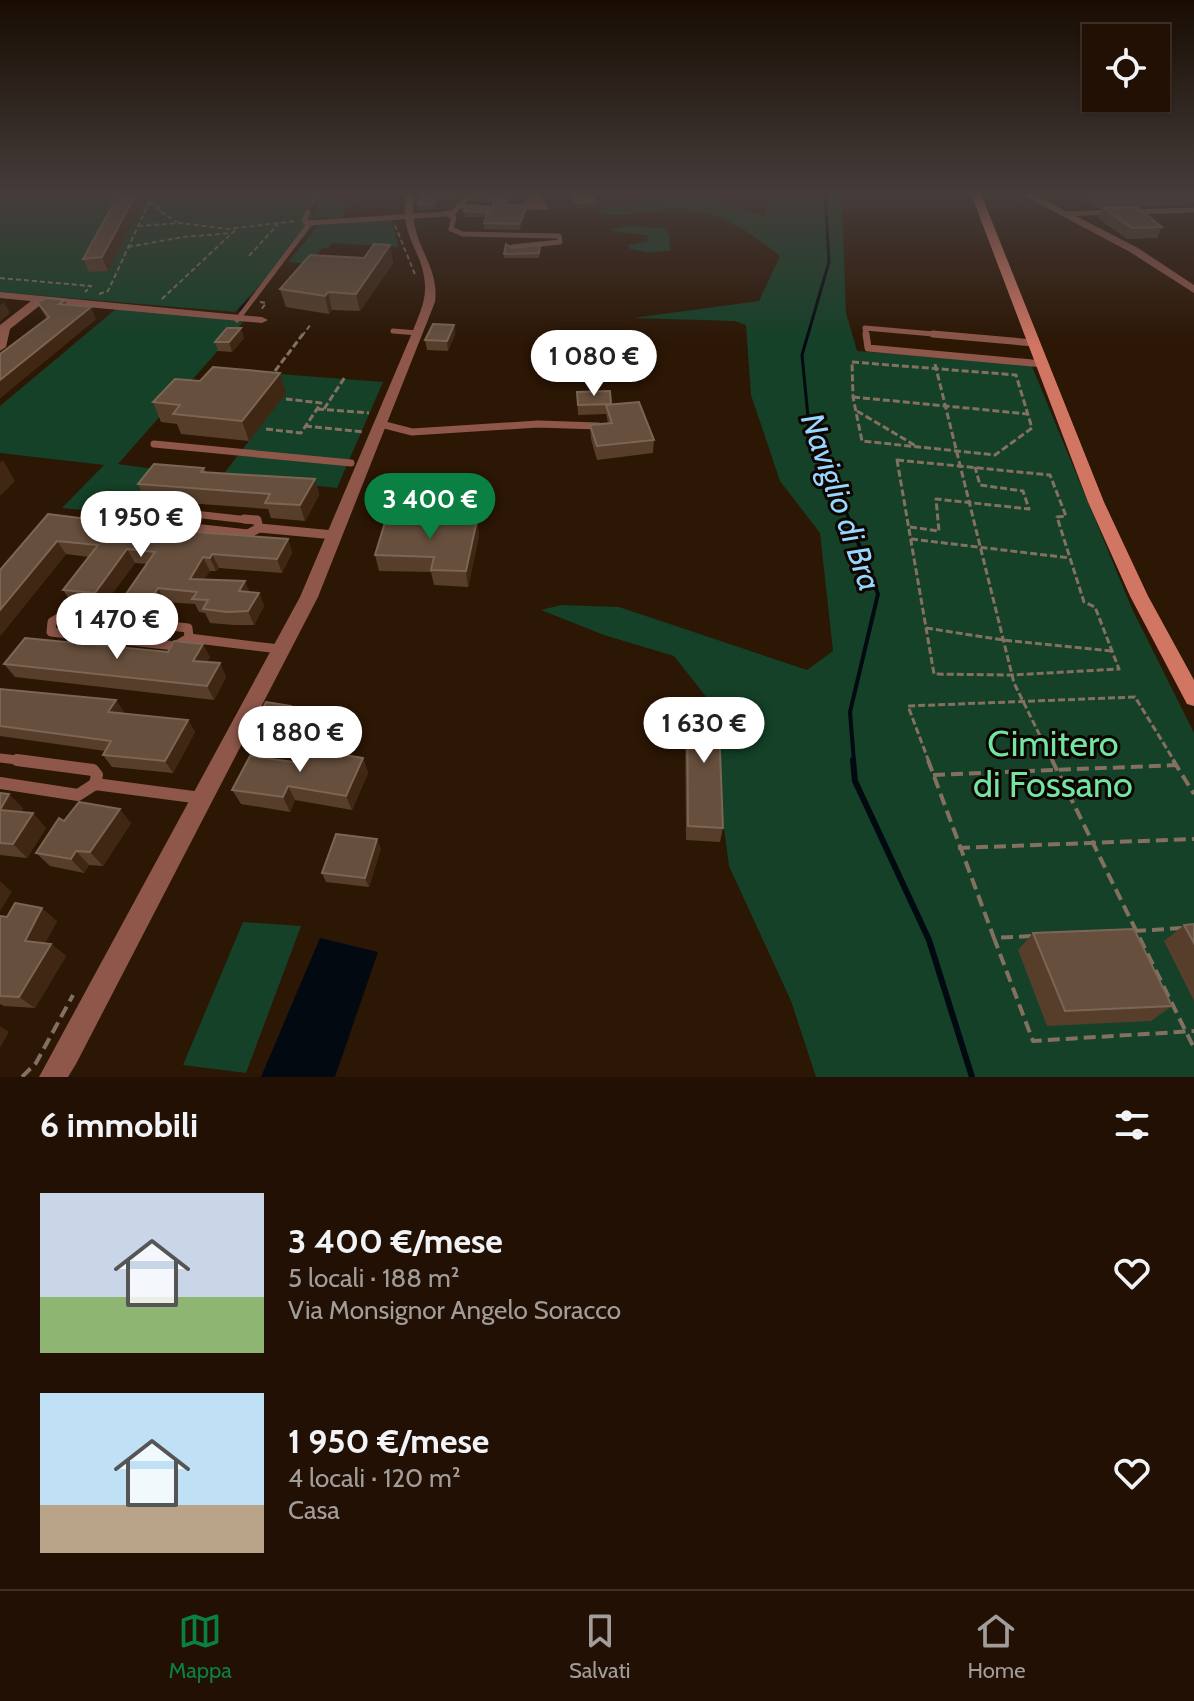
<!DOCTYPE html>
<html lang="it">
<meta charset="utf-8">
<style>
body{margin:0;font-family:Cabin,sans-serif;background:#29190d;color:#f1f3f6;height:100vh;display:flex;flex-direction:column;font-size:30px;white-space:nowrap}
*{box-sizing:border-box;margin:0}
p{font-size:26px;color:#a29d9a}
.icon{flex:none;width:44px;height:44px;fill:none;stroke:currentColor;stroke-width:2;stroke-linecap:round;stroke-linejoin:round}
.map{position:relative;height:1077px;overflow:hidden}
.details{display:flex;flex-direction:column;background:#211003;flex:1}
.details>*{flex:none}
.fabs{position:absolute;left:1082px;top:24px;display:grid;gap:16px}
.fabs a{display:grid;place-items:center;width:88px;height:88px;border-radius:0px;background:#211003;box-shadow:0 2px 6px #0004,0 0 0 2px #3e3025;font-size:40px}
.price{position:absolute;translate:-50% -68px;padding:0 18px;border-radius:28px;background:#fff;color:#222;font-size:26px;line-height:52px;filter:drop-shadow(0 2px 4px #0008)}
.price::after{content:'';position:absolute;left:50%;top:48px;width:24px;height:18px;margin-left:-12px;background:inherit;clip-path:polygon(0 0,100% 0,50% 100%)}
.price.current{background:#0b8043;color:#fff}
ul{padding:0;list-style:none}
li{display:flex;align-items:center;gap:24px;height:200px;padding:0 40px}
li span{display:grid;place-items:center;flex:none;width:224px;height:160px;border-radius:0px;color:#555}
li>.icon{margin-inline-start:auto}
span .icon{width:96px;height:96px;fill:#fffc;stroke-width:1}
li b{font-size:34px}
h2{display:flex;justify-content:space-between;align-items:center;height:96px;padding:0 40px;font-size:34px}
.tabs{display:flex;justify-content:space-around;align-items:center;height:112px;border-top:2px solid #3e3025;background:#211003;font-size:22px;color:#a29d9a}
.tabs a{display:grid;justify-items:center;gap:4px}
.tabs .current{color:#0b8043}
.map>svg:first-child{display:block}
</style>
<div class="map">
<svg width="1194" height="1077" viewBox="0 0 1194 1077">
<rect width="100%" height="100%" fill="#2c1604"/>
<g fill="#144128">
<path d="M0,194h336l-5,9 28,-1 -13,5 -3,11h-27v-17l-6,9 6,14 -81,88 -235,-20z"/>
<path d="M775,194h64l3,11 4,108 11,38 174,13 102,247 61,122v344h-378l-25,-76 -62,-135 -22,-168 -33,-42 -70,-21 -63,-25 20,-5 58,2 188,63 26,-19 -13,-118 -40,-52 -29,-86 -5,-70 -11,-4 -102,-3 126,-17 21,-45c-45,-35 -69,-51 -128,-45 -19,2 -37,7 -55,1l5,-5 71,-5 50,1 41,13z"/>
<path d="M388,218l5,4 5,25 -66,-4 -4,5h-6l-12,16 -22,-2 31,-37z"/>
<path d="M631,226l32,2 6,6 1,17 -23,1 -17,-3 -2,-4 22,-4 -4,-3 3,-2 -40,-6z"/>
<path d="M117,308l128,12 -127,144 44,6 -37,44 -63,-6 42,-43 -104,-12v-47z"/>
<path d="M229,370l154,12 -46,106 -115,-12 64,-83z"/>
<path d="M243,922l58,4 -55,147 -63,-8z"/>
</g>
<path fill="#020910" d="M320,938l58,14 -43,125h-74z"/>
<g fill="none" stroke-linecap="round" stroke-linejoin="round">
<g stroke="#020910" stroke-width="3">
<path d="M825,194l4,68 -27,93 7,72 41,94"/>
<path d="M240,310l9,-10"/>
</g>
<path stroke="#020910" stroke-width="4" d="M849,519l29,75 -28,118 4,50"/>
<path stroke="#020910" stroke-width="6" d="M853,760l2,21 74,159 43,137"/>
<g stroke="#837061" stroke-width="2" stroke-dasharray="5 3" stroke-linecap="butt">
<path d="M150,203h6l4,8 17,11"/>
<path d="M312,204l7,-10"/>
<path d="M395,225l21,52"/>
<path d="M138,226l42,-3 48,6 68,-8"/>
<path d="M128,247l55,-10 49,-4 5,-4"/>
<path d="M249,256l29,-32"/>
<path d="M0,278l91,8 -6,6"/>
<path d="M99,294l9,-3 45,-97"/>
<path d="M162,299l70,-66"/>
<path d="M260,302l6,1 -6,8"/>
<path d="M302,336l9,-12"/>
</g>
<g stroke="#837061" stroke-width="3" stroke-dasharray="7 3" stroke-linecap="butt">
<path d="M852,362l164,13 16,53 -37,27 -133,-14 -9,-44z"/>
<path d="M935,364l79,319 39,79"/>
<path d="M275,371l28,-37"/>
<path d="M853,397l175,17"/>
<path d="M317,409l52,4"/>
<path d="M324,409l21,-32"/>
<path d="M857,411l59,35"/>
<path d="M305,426l59,6"/>
<path d="M266,429l35,4 20,-30 -35,-4"/>
<path d="M897,460l153,15 16,41 -9,1 27,85 11,5 24,62 -108,6 -77,-1z"/>
<path d="M910,527l29,4 -3,-32 93,10 -6,-18 -43,-6 -5,-18"/>
<path d="M911,539l159,19"/>
<path d="M926,628l77,12 109,11"/>
<path d="M929,762l-21,-56 227,-9 40,65"/>
</g>
<g stroke="#837061" stroke-width="4" stroke-dasharray="12 6" stroke-linecap="butt">
<path d="M928,760l66,178"/>
<path d="M1052,760l142,288"/>
<path d="M1173,760l21,34"/>
<path d="M933,775l244,-10"/>
<path d="M958,848l236,-9"/>
<path d="M1134,931l49,-3"/>
<path d="M1031,936l-37,2 39,103 161,-10"/>
<path d="M22,1077l14,-14 37,-68"/>
</g>
<g stroke="#8e574a" stroke-width="5">
<path d="M460,206l29,2v4"/>
<path d="M1133,212l61,-2"/>
<path d="M445,214l9,3 -3,12 12,5 96,2 1,6 -48,5"/>
<path d="M1064,214l47,-2"/>
<path d="M309,223l136,-9 9,-2 11,-13"/>
<path d="M237,320l68,-90 4,-7 -5,-2 4,-9"/>
<path d="M393,331l25,2"/>
<path d="M866,336l-1,-8 91,8"/>
</g>
<g stroke="#8e574a" stroke-width="7">
<path d="M866,334l2,14 175,16"/>
<path d="M933,334l101,9"/>
<path d="M381,424l31,8 126,-8 60,2"/>
<path d="M154,444l197,19"/>
<path d="M137,521l12,-12 108,12"/>
</g>
<g stroke="#8e574a" stroke-width="9">
<path d="M138,519v3l110,12 11,-6"/>
<path d="M244,519l13,1 2,8"/>
<path d="M259,528l75,7"/>
<path d="M66,614l122,14 1,10 -14,8 -124,-14 1,-10z"/>
<path d="M189,638l90,11"/>
<path d="M0,758l33,4"/>
</g>
<g stroke="#8e574a" stroke-width="12">
<path d="M17,760l76,10 4,5 -2,9"/>
<path d="M0,783l78,12 17,-11 106,14"/>
</g>
<g fill="#8e574a" fill-rule="evenodd">
<path d="M406,194h9c-2,11 -3,22 0,33 6,27 24,45 20,75l-117,295 -242,467 -8,13h-29l261,-480 112,-264c6,-16 14,-31 13,-48 -2,-36 -26,-46 -19,-91z"/>
<path d="M530,194h9l9,14 -2,2 -24,-1 -2,-2z"/>
<path d="M1021,194h12l105,54 56,37v8l-64,-41z"/>
<path d="M0,292l262,25 6,3 -6,3 -219,-20 -33,26 -4,18 -6,4v-26l31,-24 -31,-3z"/>
</g>
<path fill="#d07663" fill-rule="evenodd" d="M971,194h10l123,308 44,94 46,84v26l-7,-2 -57,-108 -42,-94z"/>
</g>
<g fill="#563e2b">
<path d="M119,194h28l-39,77 -19,1 -6,-13z"/>
<path d="M363,194h21l-2,5h-18z"/>
<path d="M420,194h45l-9,7 -17,-2 -5,10 -15,1 -1,-6z"/>
<path d="M465,194h52l-10,10 20,2v6l-7,18 -36,-1v-6l2,-6h-21l-1,-6h26l3,-3 -2,-5 -21,-2z"/>
<path d="M567,194h24l5,13 -19,2z"/>
<path d="M1078,194h116v7l-2,4 -96,3z"/>
<path d="M1103,208l59,19 -5,11 -30,1 -29,-21z"/>
<path d="M390,245l3,18 -33,48 -28,-1 -3,4 -43,-7 -6,-18 84,-31z"/>
<path d="M540,245l-1,13h-35v-4l8,-6z"/>
<path d="M65,300l2,5 29,14 -96,79v-44l47,-35 -10,-17z"/>
<path d="M454,325l1,9 -7,17 -21,-1 -2,-10z"/>
<path d="M244,338l-12,14 -14,-1 -3,-9z"/>
<path d="M577,392l34,12 43,36 -1,13 -56,7 -6,-21 -1,-14 18,-2 -2,-9 -28,1z"/>
<path d="M286,393l-37,48 -68,-7 -4,-10 -16,-2 -8,-20z"/>
<path d="M204,468l2,4 109,7 4,16 -14,26 -34,-3 -3,-9 -123,-9 -7,-16z"/>
<path d="M48,514l135,17 105,8 4,14 -10,20 -63,-5 -3,3h-6l-6,8 45,13 10,1 5,13 -10,19h-20l-24,-2 -5,-10 -6,-1 -4,-8 -30,-2 -7,10 -26,-2 -8,-13 23,-33 -12,-1 -32,43 -31,-3 -9,-13 26,-33 -23,-3 -66,82z"/>
<path d="M477,520l2,16 -11,51 -34,-2 -3,-13 -52,-1 -4,-16z"/>
<path d="M210,657l-3,5 13,1 6,14 -12,23 -199,-23 -11,-13z"/>
<path d="M0,689l124,23 -1,2 65,6 7,12 -22,41 -61,-6 -9,-12 2,-4 -105,-15z"/>
<path d="M687,699l36,129 -3,14 -34,-2 -1,-126z"/>
<path d="M295,716l-20,43 26,4 62,-5 5,15 -16,37 -57,-10 -5,12 -49,-8 -9,-14 18,-34 -6,-10z"/>
<path d="M0,793l23,15 -2,4 25,16 -19,30 -27,-3z"/>
<path d="M64,821l67,2 -28,43 -14,-1 -5,8 -34,-7 -14,-13z"/>
<path d="M381,848l-12,39 -43,-5 -4,-9z"/>
<path d="M0,916l57,5 -12,22 6,1 15,12 -31,52 -31,-2 -4,-2z"/>
<path d="M1194,924v77l-30,-60 20,-16z"/>
<path d="M1033,933l139,73 -21,15 -104,5 -29,-76z"/>
</g>
<g fill="#3f2714">
<path d="M136,194h11l-39,77 -6,-14z"/>
<path d="M438,194l1,5 -5,10 -1,-5z"/>
<path d="M457,194h8l-9,7 -1,-5z"/>
<path d="M511,194h6l-15,16v-6z"/>
<path d="M596,201v6l-19,2v-6z"/>
<path d="M527,206v6l-7,18 -1,-6z"/>
<path d="M390,245l3,18 -33,48 -4,-17z"/>
<path d="M328,292l4,18 -3,4 -4,-18z"/>
<path d="M4,302l6,11 -10,9v-17z"/>
<path d="M91,307l5,12 -96,79v-18z"/>
<path d="M454,325l1,9 -7,17 -1,-10z"/>
<path d="M241,328l3,10 -12,14 -3,-10z"/>
<path d="M280,373l6,20 -37,48 -7,-20z"/>
<path d="M3,460l12,21 -15,15v-33z"/>
<path d="M315,479l4,16 -14,26 -5,-16z"/>
<path d="M477,520l2,16 -11,51 -2,-16z"/>
<path d="M288,539l4,14 -10,20 -5,-14z"/>
<path d="M57,541l9,13 -66,82v-26z"/>
<path d="M127,549l8,14 -32,43 -8,-13z"/>
<path d="M212,554l7,14 -3,3 -6,-13z"/>
<path d="M203,557l7,14 -14,21 -6,-13z"/>
<path d="M245,581l6,14 -12,-4z"/>
<path d="M158,588l7,14 -7,10 -7,-13z"/>
<path d="M259,593l5,13 -10,19 -6,-14z"/>
<path d="M203,644l7,13 -9,17 -8,-13z"/>
<path d="M220,663l6,14 -12,23 -7,-14z"/>
<path d="M116,700l8,12 -7,12 -9,-12z"/>
<path d="M291,706l4,10 -20,43 -5,-10z"/>
<path d="M188,720l7,12 -22,41 -8,-12z"/>
<path d="M363,758l5,15 -16,37 -6,-14z"/>
<path d="M288,786l7,14 -5,12 -7,-15z"/>
<path d="M9,794l14,14 -9,16 -14,-14z"/>
<path d="M120,809l11,14 -28,43 -13,-14z"/>
<path d="M33,813l13,15 -19,30 -14,-14z"/>
<path d="M377,839l4,9 -12,39 -4,-9z"/>
<path d="M76,851l13,14 -5,8 -13,-14z"/>
<path d="M0,881l12,11 -12,19z"/>
<path d="M42,908l15,13 -17,32 -15,-12z"/>
<path d="M51,944l15,12 -31,52 -16,-11z"/>
<path d="M0,1026l9,6 -9,16z"/>
</g>
<g fill="#664f3d" stroke="#7b6554" stroke-width="2">
<path d="M119,194h17l-34,63 -19,2z"/>
<path d="M420,194h18l-5,10h-15z"/>
<path d="M468,194h43l-9,10 25,2 -8,18 -35,-1 4,-11 -24,-1 2,-5 24,5 4,-5 -3,-9 -22,-1z"/>
<path d="M571,194h20l5,7 -19,2z"/>
<path d="M1099,194h52l-50,1z"/>
<path d="M1137,207l25,20 -30,1 -29,-20z"/>
<path d="M374,244l16,1 -34,49 -28,-2 -3,4 -45,-7 30,-34 54,3z"/>
<path d="M506,244l6,4 28,-3 -1,8 -35,1z"/>
<path d="M47,298l18,2 -6,4 32,3 -91,73v-26l49,-37 -12,-15z"/>
<path d="M433,324l21,1 -7,16 -22,-1z"/>
<path d="M227,328h14l-12,14h-14z"/>
<path d="M213,367l67,6 -38,48 -69,-7 7,-9 -27,-3 22,-23 25,2z"/>
<path d="M610,391l1,13 -33,1 -1,-13z"/>
<path d="M639,402l15,38 -57,6 -7,-21 22,-2 -6,-18z"/>
<path d="M154,464l50,4 -3,4 114,7 -15,26 -35,-2 5,-9 -132,-10z"/>
<path d="M48,514l135,17 105,8 -11,20 -65,-5 -2,4 -7,-1 -13,22 55,2 -6,10 20,2 -11,18 -21,1 -24,-3 5,-9 -16,-1 5,-7 -39,-4 -7,11 -27,-2 31,-45 -28,-3 -32,44 -32,-3 35,-45 -41,-4 -57,69v-40z"/>
<path d="M386,519l91,1 -11,51 -35,-1 3,-13 -59,-2z"/>
<path d="M25,638l143,14 6,-11 29,3 -10,17 27,2 -13,23 -203,-22z"/>
<path d="M0,689l116,11 -8,12 80,8 -23,41 -62,-6 8,-14 -111,-15z"/>
<path d="M687,699l31,2 5,127 -35,-2z"/>
<path d="M266,702l25,4 -21,43 -26,-3z"/>
<path d="M308,749l55,9 -17,38 -58,-10 -5,11 -51,-7 18,-34 51,7z"/>
<path d="M0,793l9,1 -9,16 33,3 -20,31 -13,-1z"/>
<path d="M79,802l41,7 -30,43 -14,-1 -5,8 -35,-6 23,-35 5,3z"/>
<path d="M336,834l41,5 -12,39 -43,-5z"/>
<path d="M15,903l27,5 -17,33 26,3 -32,53 -19,-1v-80l7,1z"/>
<path d="M1194,924v19l-10,-18z"/>
<path d="M1134,929l38,77 -107,5 -32,-78z"/>
</g>
<linearGradient id="sky" x2="0" y2="1"><stop stop-color="#180c02"/><stop offset="0.56" stop-color="#453c3a"/><stop offset="1" stop-color="#453c3a" stop-opacity="0"/></linearGradient>
<rect width="1194" height="345" fill="url(#sky)"/>
<g text-anchor="middle" stroke-width="6" stroke-linejoin="round" paint-order="stroke">
<g font-size="32" font-style="italic" fill="#97d6fe" stroke="#0e0501">
<text transform="translate(841 502) rotate(71)" y="11">Naviglio di Bra</text>
</g>
<g font-size="36" fill="#73e5a2" stroke="#0e0501">
<text x="1053" y="756">Cimitero<tspan x="1053" dy="41">di Fossano</tspan></text>
</g>
</g>
</svg>
<div class="fabs">
<a><svg class="icon" aria-label="locate" viewBox="0 0 24 24"><circle cx="12" cy="12" r="6"/><path d="M12 2v4M12 18v4M2 12h4M18 12h4"/></svg></a>
</div>
<b class="price" style="left:594px;top:398px">1 080 €</b>
<b class="price current" style="left:430px;top:541px">3 400 €</b>
<b class="price" style="left:141px;top:559px">1 950 €</b>
<b class="price" style="left:117px;top:661px">1 470 €</b>
<b class="price" style="left:704px;top:765px">1 630 €</b>
<b class="price" style="left:300px;top:774px">1 880 €</b>
</div>
<section class="details">
<h2>6 immobili<svg class="icon" aria-label="filters" viewBox="0 0 24 24"><path d="M4 7h16M4 17h16"/><circle cx="9" cy="7" r="2"/><circle cx="15" cy="17" r="2"/></svg></h2>
<ul>
<li><span style="background:linear-gradient(#c9d6e8 65%,#8fb573 0)"><svg class="icon" aria-label="home" viewBox="0 0 24 24"><path d="M3 11l9-7 9 7M6 9v11h12V9"/></svg></span><div><b>3 400 €/mese</b><p>5 locali · 188 m²</p><p>Via Monsignor Angelo Soracco</p></div><svg class="icon" aria-label="heart" viewBox="0 0 24 24"><path d="M12 20l-8-8c-3-5 5-10 8-4 3-6 11-1 8 4z"/></svg></li>
<li><span style="background:linear-gradient(#bfe0f5 70%,#b9a48a 0)"><svg class="icon" aria-label="home" viewBox="0 0 24 24"><path d="M3 11l9-7 9 7M6 9v11h12V9"/></svg></span><div><b>1 950 €/mese</b><p>4 locali · 120 m²</p><p>Casa</p></div><svg class="icon" aria-label="heart" viewBox="0 0 24 24"><path d="M12 20l-8-8c-3-5 5-10 8-4 3-6 11-1 8 4z"/></svg></li>
</ul>
</section>
<nav class="tabs">
<a class="current"><svg class="icon" aria-label="map" viewBox="0 0 24 24"><path d="M3 6l6-2 6 2 6-2v14l-6 2-6-2-6 2zM9 4v14M15 6v14"/></svg>Mappa</a>
<a><svg class="icon" aria-label="saved" viewBox="0 0 24 24"><path d="M7 4h10v16l-5-4-5 4z"/></svg>Salvati</a>
<a><svg class="icon" aria-label="home" viewBox="0 0 24 24"><path d="M3 11l9-7 9 7M6 9v11h12V9"/></svg>Home</a>
</nav>
